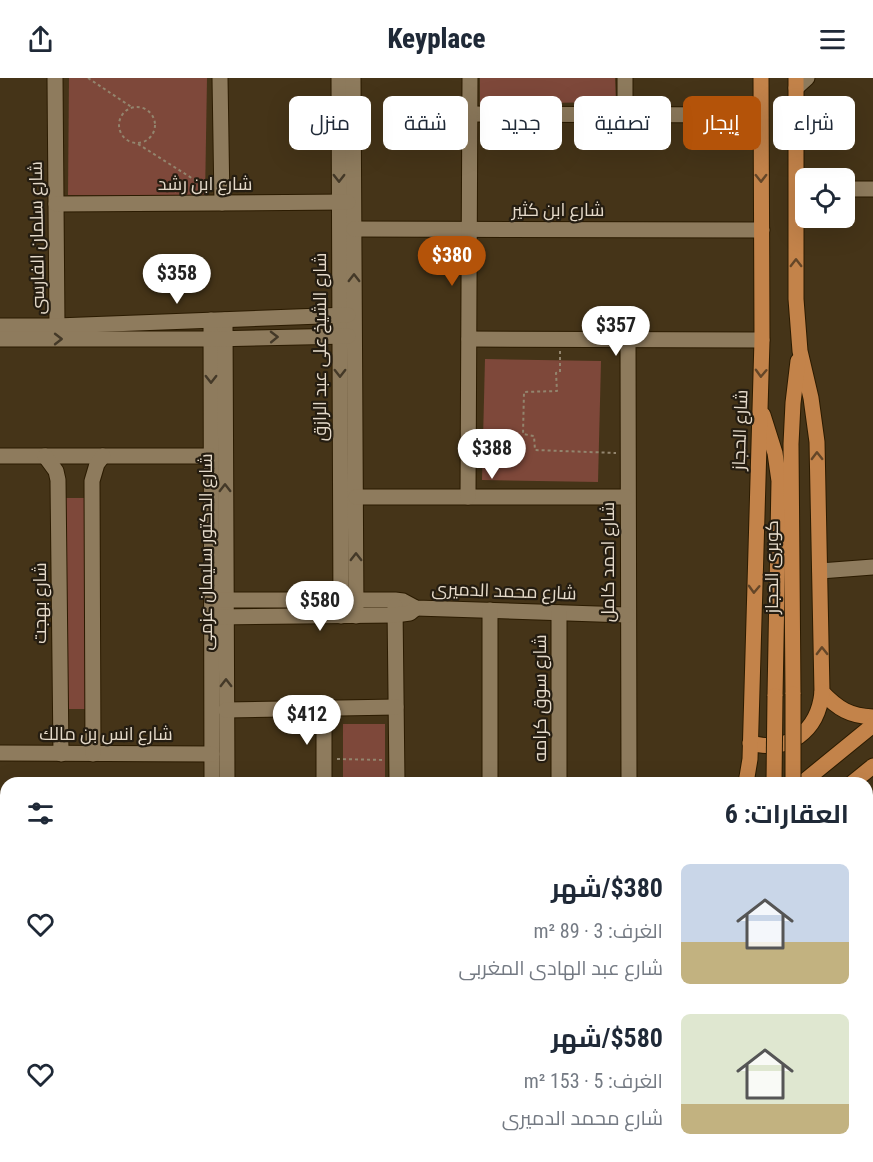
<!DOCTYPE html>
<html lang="ar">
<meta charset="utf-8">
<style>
body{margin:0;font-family:"Roboto Condensed",Cairo,sans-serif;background:#f2f2f3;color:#1f2937;direction:rtl;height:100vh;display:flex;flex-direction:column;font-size:22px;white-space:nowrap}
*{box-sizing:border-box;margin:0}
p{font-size:20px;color:#747a83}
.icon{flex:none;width:33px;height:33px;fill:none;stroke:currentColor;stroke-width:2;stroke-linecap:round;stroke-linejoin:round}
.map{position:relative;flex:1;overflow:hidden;direction:ltr}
.side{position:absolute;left:0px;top:699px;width:873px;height:386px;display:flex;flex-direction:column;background:#fff;border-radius:18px 18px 0 0;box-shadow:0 6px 24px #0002;direction:rtl}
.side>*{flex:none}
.guide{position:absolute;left:18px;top:18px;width:837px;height:54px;direction:rtl;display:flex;gap:12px}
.controls{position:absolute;left:795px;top:90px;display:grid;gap:12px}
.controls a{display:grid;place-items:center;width:60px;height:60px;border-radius:9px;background:#fff;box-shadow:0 6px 24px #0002;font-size:30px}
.price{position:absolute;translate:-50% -51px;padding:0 14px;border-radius:21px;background:#fff;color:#222;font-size:20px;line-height:39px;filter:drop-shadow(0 2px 3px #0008)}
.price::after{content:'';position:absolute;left:50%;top:36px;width:18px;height:14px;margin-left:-9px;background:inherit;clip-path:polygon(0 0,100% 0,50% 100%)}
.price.active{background:#b45309;color:#fff}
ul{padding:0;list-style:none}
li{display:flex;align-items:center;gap:18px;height:150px;padding:0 24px}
li span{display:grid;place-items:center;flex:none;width:168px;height:120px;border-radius:9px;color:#555}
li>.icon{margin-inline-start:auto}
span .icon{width:72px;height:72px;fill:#fffc;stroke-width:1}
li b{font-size:26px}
h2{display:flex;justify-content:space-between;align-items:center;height:72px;padding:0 24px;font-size:26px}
.chip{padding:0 21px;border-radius:9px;background:#fff;box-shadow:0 6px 24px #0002;font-size:21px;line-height:54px}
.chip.active{background:#b45309;color:#fff}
header{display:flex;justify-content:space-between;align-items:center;height:78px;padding:0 24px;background:#fff;font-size:27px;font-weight:800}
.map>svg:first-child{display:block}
</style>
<header><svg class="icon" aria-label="menu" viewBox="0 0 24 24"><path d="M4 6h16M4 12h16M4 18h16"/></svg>Keyplace<svg class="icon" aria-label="share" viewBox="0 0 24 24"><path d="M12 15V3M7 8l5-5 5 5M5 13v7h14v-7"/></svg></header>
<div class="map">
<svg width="873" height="1084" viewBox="0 0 873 1084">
<rect width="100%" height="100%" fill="#453418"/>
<g fill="#7e483a">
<path d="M69,0h138l-2,119 -137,-2z"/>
<path d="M480,0h135l1,24 -136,2z"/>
<path d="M485,281l116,2 -3,121 -116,-2z"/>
<path d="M64,420h26l-3,211h-25z"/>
<rect x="343" y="646" width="42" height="59"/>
</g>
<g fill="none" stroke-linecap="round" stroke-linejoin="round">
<defs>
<g id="minor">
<path d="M55,0l2,248"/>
<path d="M220,0l2,125"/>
<path d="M339,0l2,538"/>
<path d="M353,0l3,538"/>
<path d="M625,0v37"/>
<path d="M796,10l11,-10"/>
<path d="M470,36l290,1"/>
<path d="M844,111h29"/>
<path d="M56,126l292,-2"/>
<path d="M354,151l408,1"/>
<path d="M211,242l1,463"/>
<path d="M225,242l2,463"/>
<path d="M0,248h57l291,-11"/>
<path d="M0,261h211l137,-3"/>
<path d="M469,261l293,1"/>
<path d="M628,262l1,443"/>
<path d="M0,378h211"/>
<path d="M45,378l11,15 2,9 3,274"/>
<path d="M356,419h271"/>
<path d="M468,419l2,-419"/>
<path d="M820,493l53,-4"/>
<path d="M217,522h178l8,1 13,7 211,7"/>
<path d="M395,528l2,177"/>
<path d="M490,532v173"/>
<path d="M217,539l178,-2 15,-2 6,-5"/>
<path d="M226,632l170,-3"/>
<path d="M0,675l212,1"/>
<path d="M93,676l-1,-273 5,-17 6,-8"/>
<path d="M324,705v-74"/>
<path d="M559,705v-170"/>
<path d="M0,779h6"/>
<path d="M0,1033h6"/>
<path d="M0,1074h6"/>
<path d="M121,1078v6"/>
<path d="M212,1078v6"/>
<path d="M228,1078v6"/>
<path d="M561,1078l5,6"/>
</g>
<g id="major">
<path d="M796,0v221l4,52 11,47 6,44 5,250c16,17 28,24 51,25"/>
<path d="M763,337l12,38 4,28 -4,215"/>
<path d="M793,616l-2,-250 2,-41 5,-42"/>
<path d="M750,665c38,10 68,-11 72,-51"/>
<path d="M746,705l4,-24 12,-419 -1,-262"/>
<path d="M802,705l71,-58"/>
<path d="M852,705l21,-17"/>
<path d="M760,1078v6"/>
<path d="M777,1078v6"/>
<path d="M795,1078v6"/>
<path d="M317,1084l7,-6"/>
<path d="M363,1084l7,-6"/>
<path d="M809,1084v-6"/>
</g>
</defs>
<use href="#minor" stroke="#2b1b01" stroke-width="17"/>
<use href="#major" stroke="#2b1b01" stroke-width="17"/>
<g stroke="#93856e" stroke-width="2" stroke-dasharray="3 3" stroke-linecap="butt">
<path d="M88,0l45,30"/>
<circle cx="137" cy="47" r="18"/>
<path d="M138,66l71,45"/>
<path d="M560,273v21l-4,1 1,18 -33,1 -1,42 11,2 1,14 81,3"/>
<path d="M337,681l48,1"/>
</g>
<use href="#minor" stroke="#8e7b5d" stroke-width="15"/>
<use href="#major" stroke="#c3834a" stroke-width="15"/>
<defs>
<g id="major-bridge">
<path d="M793,616v89"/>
<path d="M774,705l1,-87"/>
</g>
</defs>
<use href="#major-bridge" stroke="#2b1b01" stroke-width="17" stroke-linecap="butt"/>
<use href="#major-bridge" stroke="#c3834a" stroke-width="15"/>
</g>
<defs><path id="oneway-chevron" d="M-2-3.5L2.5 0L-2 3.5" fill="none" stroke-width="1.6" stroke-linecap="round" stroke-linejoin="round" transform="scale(1.5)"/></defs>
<g stroke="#443928">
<use href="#oneway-chevron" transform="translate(339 100) rotate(90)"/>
<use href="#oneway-chevron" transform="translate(354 200) rotate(-90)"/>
<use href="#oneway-chevron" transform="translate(274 259) rotate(-1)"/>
<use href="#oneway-chevron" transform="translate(58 261)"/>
<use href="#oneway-chevron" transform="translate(340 295) rotate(90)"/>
<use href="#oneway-chevron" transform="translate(211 301) rotate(90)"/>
<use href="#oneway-chevron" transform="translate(225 410) rotate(-90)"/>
<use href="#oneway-chevron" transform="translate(356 479) rotate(-90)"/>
<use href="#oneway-chevron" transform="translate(226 605) rotate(-90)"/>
</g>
<g stroke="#644628">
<use href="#oneway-chevron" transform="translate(761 100) rotate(89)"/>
<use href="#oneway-chevron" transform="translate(796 185) rotate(-90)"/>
<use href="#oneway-chevron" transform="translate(761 295) rotate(92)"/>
<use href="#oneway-chevron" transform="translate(817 378) rotate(-91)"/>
<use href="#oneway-chevron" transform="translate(754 511) rotate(92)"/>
<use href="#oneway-chevron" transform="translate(822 573) rotate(-91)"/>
</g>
<g text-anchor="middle" stroke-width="4.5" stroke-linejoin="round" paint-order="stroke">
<g font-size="18" fill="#e5daca" stroke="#251d11">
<text x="205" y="112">شارع ابن رشد</text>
<text x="558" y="138">شارع ابن كثير</text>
<text transform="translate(37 160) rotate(-91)" y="6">شارع سلمان الفارسى</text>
<text transform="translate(320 269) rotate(-90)" y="6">شارع الشيخ على عبد الرازق</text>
<text transform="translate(740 352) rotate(-88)" y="6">شارع الحجاز</text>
<text transform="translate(206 474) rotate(-90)" y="6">شارع الدكتور سليمان عزمى</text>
<text transform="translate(608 484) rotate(-90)" y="6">شارع احمد كامل</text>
<text transform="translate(772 489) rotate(-90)" y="6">كوبرى الحجاز</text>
<text transform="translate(504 513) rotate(2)" y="6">شارع محمد الدميرى</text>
<text transform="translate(40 525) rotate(-90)" y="6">شارع بهجت</text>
<text transform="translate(540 620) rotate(-90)" y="6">شارع سوق كرامه</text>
<text x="106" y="662">شارع انس بن مالك</text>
</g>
</g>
</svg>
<div class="controls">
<a><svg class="icon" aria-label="locate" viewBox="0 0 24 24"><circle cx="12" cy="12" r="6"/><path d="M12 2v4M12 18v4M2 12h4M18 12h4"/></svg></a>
</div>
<b class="price active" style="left:452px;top:209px">$380</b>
<b class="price" style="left:177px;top:227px">$358</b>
<b class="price" style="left:616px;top:279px">$357</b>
<b class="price" style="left:492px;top:402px">$388</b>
<b class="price" style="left:320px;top:554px">$580</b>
<b class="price" style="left:307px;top:668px">$412</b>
<div class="guide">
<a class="chip">شراء</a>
<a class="chip active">إيجار</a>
<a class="chip">تصفية</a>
<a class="chip">جديد</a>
<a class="chip">شقة</a>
<a class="chip">منزل</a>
</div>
<section class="side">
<h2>العقارات: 6<svg class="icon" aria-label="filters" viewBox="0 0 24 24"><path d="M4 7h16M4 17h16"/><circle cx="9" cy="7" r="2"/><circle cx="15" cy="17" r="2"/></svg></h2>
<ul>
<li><span style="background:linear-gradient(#c9d6e8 65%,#c2b280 0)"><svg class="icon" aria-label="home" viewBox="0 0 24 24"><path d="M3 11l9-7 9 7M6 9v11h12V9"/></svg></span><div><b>$380/شهر</b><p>الغرف: 3 · 89 m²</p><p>شارع عبد الهادى المغربى</p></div><svg class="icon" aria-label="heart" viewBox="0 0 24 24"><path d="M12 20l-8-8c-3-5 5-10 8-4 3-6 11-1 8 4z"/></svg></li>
<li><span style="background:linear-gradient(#dfe7d0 75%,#c2b280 0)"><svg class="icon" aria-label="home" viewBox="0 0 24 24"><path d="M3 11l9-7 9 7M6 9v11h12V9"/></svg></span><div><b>$580/شهر</b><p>الغرف: 5 · 153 m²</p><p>شارع محمد الدميرى</p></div><svg class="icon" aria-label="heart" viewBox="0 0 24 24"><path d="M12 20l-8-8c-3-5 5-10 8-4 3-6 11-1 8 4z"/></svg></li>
</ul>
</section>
</div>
